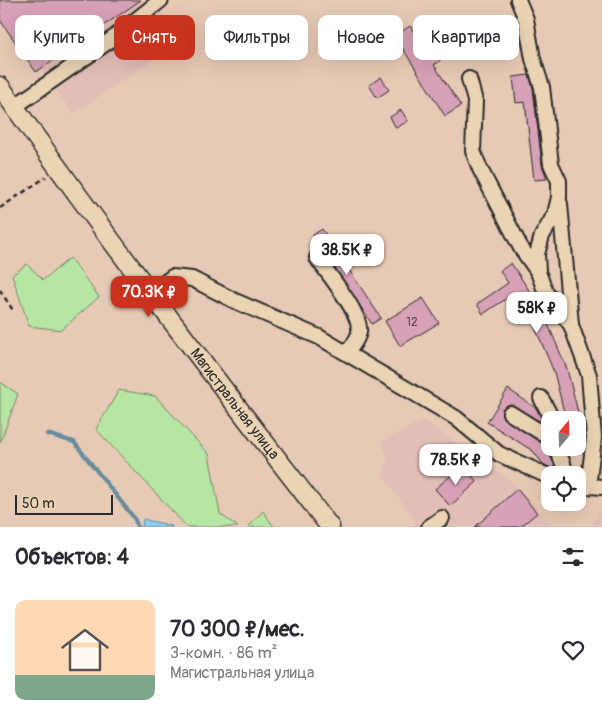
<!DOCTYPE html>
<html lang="ru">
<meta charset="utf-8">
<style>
body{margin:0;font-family:Pangolin,sans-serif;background:#f7f7f7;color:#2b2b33;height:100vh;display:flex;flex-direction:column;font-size:19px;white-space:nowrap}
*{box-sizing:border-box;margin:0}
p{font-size:16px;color:#7c7c81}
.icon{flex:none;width:28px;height:28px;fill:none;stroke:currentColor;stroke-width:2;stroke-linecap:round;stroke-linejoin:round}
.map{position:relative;height:527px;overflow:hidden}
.details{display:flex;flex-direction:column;background:#fff;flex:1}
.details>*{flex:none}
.hud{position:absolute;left:15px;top:15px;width:572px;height:45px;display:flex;gap:10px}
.needle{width:32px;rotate:19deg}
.tools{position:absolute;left:541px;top:411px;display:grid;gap:10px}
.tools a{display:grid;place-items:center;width:45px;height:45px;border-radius:10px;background:#fff;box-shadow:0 5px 20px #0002;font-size:25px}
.scale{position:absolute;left:15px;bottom:12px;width:98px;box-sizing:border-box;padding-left:5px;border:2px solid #2b2b2b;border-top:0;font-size:14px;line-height:18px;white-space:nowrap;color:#2b2b2b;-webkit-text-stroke:4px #ebd4b4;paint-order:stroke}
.price{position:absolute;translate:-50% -42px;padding:0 11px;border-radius:10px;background:#fff;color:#222;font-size:16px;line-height:32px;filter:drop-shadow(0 1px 2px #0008)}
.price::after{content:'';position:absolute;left:50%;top:30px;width:15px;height:11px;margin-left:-8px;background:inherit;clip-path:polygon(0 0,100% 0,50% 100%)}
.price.active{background:#c8321e;color:#fff}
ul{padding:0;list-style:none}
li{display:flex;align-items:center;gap:15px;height:125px;padding:0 15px}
li span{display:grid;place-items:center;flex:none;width:140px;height:100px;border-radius:10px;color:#555}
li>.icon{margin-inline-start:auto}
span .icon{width:60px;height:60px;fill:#fffc;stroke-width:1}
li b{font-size:21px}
h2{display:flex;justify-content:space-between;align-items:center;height:60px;padding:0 15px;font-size:21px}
.tag{padding:0 18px;border-radius:10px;background:#fff;box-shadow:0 5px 20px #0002;font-size:18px;line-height:45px}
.tag.active{background:#c8321e;color:#fff}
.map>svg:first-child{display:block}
</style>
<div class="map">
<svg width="602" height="527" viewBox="0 0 602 527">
<rect width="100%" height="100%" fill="#e7cab5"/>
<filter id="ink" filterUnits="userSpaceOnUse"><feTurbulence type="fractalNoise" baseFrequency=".02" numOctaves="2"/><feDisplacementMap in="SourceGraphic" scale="10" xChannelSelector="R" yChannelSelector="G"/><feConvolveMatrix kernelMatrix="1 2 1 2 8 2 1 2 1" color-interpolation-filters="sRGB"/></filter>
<g filter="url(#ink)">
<g fill="#e2beb6">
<path d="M0,0h164l-7,6 24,35 -108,73 -73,-105z"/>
<path d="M423,420l90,62 41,45h-143l5,-6 -33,-45 5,-20 -7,-14z"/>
<path d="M600,505l2,22h-11z"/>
</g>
<g fill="#b7e5a3" stroke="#718867">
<path d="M70,258l29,39 -38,33 -32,-4 -17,-51 15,-11 16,16z"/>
<path d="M0,382l18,12 -18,49z"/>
<path d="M119,390l36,6 54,58 11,60 18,13h-51l-91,-98z"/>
<path d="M263,511l11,16h-26z"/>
</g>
<path fill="#8bccec" stroke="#658c9f" d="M143,519l29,7v1h-30z"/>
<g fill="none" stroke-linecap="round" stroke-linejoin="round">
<path stroke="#658c9f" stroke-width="4" d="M47,434l27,8 60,76 4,9"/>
</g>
<g fill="#d7a1b7" stroke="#2b2b2b">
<path d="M0,0h141l-105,72 -36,-52z"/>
<path d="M410,26l17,27 5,-4 8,12 -6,4 27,41 -16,10 -50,-80z"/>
<path d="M529,75l4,14 9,76 5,14 -13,1 -9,-78 -9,1 -3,-26z"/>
<path d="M381,77l8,13 -12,8 -8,-13z"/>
<path d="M401,110l7,11 -12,7 -6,-11z"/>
<path d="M322,229l59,89 -9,6 -59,-89z"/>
<path d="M511,263l31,47 25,59 13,51h-14l-12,-48 -23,-54 -16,-25 -32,21 -6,-10 31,-21 -8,-12z"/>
<path d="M423,298l16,25 -39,23 -15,-25z"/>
<path d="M508,389l28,19 5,10 -2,3 -29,-17 -8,5 1,9 42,27 10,21 -4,2 -8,-4 -10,-13 -46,-29z"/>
<path d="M581,423l4,16 -2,13 -5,2v-30z"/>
<path d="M463,465l14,17 -27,24 -15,-17z"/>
<path d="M517,489l20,24 -17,14h-45z"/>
</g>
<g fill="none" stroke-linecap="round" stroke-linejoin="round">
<defs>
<g id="minor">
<path d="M518,0l8,19 7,40 9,28 9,77 8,17v16l-4,17 -13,22 -5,18 1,18 8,21 25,32 18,50 5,63 -6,49"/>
<path d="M469,79l6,22 -2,50 7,18 41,79 17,24"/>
<path d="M14,107l98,-68 49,-39"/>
<path d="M560,204l11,120"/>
<path d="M317,258c11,16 45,56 42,74 -1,8 -8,15 -12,21"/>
<path d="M150,294l22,-17 20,2 43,22 84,36 137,81 43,36 51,23"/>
<path d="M541,398l8,15 1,12"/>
<path d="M510,413l40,25"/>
<path d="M556,448l7,15 2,12"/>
<path d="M578,485l24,2"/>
<path d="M429,527l13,-9"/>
</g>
<g id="major">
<path id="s1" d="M0,86c105,151 218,296 330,441"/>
</g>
</defs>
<use href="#minor" stroke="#2b2b2b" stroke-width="18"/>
<use href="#major" stroke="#2b2b2b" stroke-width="21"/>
<g stroke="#2b2b2b" stroke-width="2.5" stroke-dasharray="5 4" stroke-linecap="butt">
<path d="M0,208l46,-31"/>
<path d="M0,290l14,22"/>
</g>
<use href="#minor" stroke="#ebd4b4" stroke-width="14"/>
<use href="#major" stroke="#ebd4b4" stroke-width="18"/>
</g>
</g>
<g text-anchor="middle" stroke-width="5" stroke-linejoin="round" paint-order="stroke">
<g font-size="12" fill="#56484e">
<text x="412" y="326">12</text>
</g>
<g font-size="15" fill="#2b2b2b" stroke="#ebd4b4">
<text dy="5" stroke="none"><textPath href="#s1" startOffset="395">Магистральная улица</textPath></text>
</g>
</g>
</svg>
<div class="tools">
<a><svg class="needle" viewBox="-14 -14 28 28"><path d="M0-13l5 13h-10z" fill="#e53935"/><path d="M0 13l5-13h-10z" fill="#7c7c81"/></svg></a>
<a><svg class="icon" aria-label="locate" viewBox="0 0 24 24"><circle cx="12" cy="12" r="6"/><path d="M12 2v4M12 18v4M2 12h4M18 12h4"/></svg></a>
</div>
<div class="scale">50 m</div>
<b class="price" style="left:347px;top:276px">38.5K ₽</b>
<b class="price active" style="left:149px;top:318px">70.3K ₽</b>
<b class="price" style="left:537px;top:334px">58K ₽</b>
<b class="price" style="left:456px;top:486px">78.5K ₽</b>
<div class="hud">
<a class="tag">Купить</a>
<a class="tag active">Снять</a>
<a class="tag">Фильтры</a>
<a class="tag">Новое</a>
<a class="tag">Квартира</a>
</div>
</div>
<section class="details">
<h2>Объектов: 4<svg class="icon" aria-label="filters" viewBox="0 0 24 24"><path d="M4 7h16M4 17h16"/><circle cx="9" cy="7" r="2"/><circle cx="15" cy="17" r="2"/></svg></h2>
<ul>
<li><span style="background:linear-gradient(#ffd9b3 75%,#7fa58c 0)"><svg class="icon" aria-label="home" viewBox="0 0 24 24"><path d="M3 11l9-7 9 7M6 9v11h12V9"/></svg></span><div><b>70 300 ₽/мес.</b><p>3-комн. · 86 m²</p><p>Магистральная улица</p></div><svg class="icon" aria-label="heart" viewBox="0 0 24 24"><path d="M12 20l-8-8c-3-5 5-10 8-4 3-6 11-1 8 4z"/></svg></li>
</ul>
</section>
